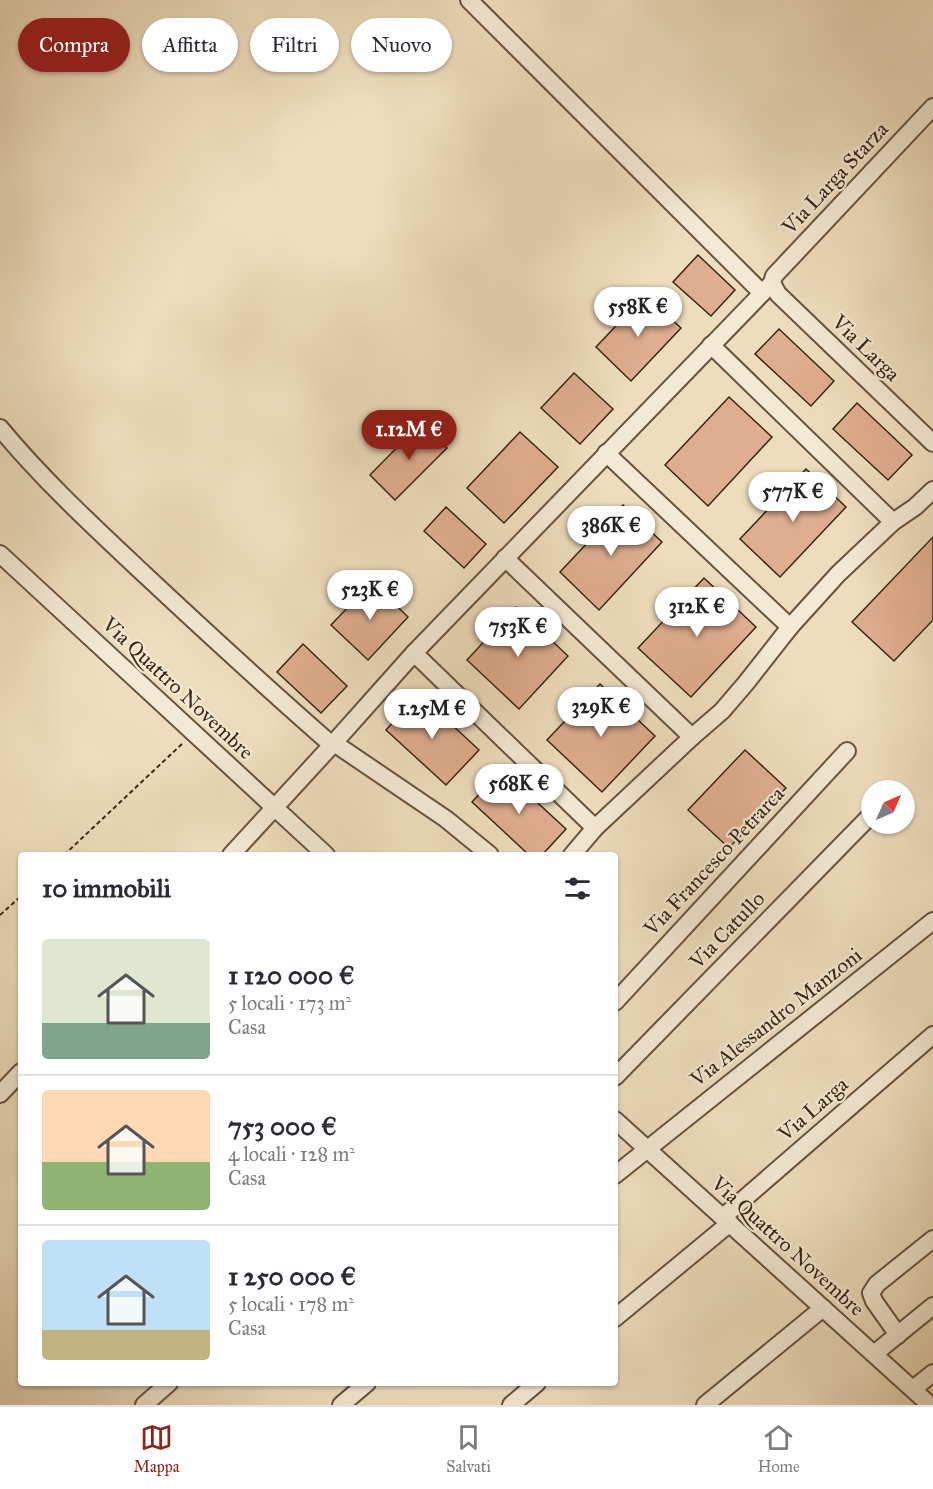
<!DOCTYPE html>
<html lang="it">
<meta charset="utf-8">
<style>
body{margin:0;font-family:"IM FELL Great Primer",serif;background:#f7f7f7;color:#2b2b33;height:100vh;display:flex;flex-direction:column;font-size:22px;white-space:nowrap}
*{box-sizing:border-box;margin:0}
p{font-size:20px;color:#7c7c81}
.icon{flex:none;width:33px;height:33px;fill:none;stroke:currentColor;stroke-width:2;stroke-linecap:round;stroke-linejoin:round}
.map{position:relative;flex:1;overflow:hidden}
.drawer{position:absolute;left:18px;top:852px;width:600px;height:534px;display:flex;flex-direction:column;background:#fff;border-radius:6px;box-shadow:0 2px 4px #0004}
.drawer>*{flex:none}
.banner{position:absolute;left:18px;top:18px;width:600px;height:54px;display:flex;gap:12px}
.needle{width:39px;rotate:45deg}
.buttons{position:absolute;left:861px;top:780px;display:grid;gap:12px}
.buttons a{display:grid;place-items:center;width:54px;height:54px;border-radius:50%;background:#fff;box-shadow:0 2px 4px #0004;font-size:30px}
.price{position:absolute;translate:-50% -51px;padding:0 14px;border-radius:21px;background:#fff;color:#222;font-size:20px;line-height:39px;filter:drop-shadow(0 2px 3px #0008)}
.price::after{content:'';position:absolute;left:50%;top:36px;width:18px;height:14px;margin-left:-9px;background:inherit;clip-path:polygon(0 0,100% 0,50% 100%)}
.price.active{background:#8f2418;color:#fff}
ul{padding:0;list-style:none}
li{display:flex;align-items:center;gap:18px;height:150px;padding:0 24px}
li+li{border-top:2px solid #e1e1e2}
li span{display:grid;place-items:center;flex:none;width:168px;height:120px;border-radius:6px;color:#555}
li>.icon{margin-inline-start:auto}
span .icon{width:72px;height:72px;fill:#fffc;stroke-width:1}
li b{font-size:26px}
h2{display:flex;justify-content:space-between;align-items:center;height:72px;padding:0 24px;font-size:26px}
.pill{padding:0 21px;border-radius:27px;background:#fff;box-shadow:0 2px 4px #0004;font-size:21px;line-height:54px}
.pill.active{background:#8f2418;color:#fff}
.dock{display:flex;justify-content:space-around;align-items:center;height:84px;border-top:2px solid #e1e1e2;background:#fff;font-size:16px;color:#7c7c81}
.dock a{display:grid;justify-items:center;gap:3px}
.dock .active{color:#8f2418}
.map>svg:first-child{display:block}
</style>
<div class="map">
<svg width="933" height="1405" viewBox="0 0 933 1405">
<rect width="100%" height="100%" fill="#eeddbd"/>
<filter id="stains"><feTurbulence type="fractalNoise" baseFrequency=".00333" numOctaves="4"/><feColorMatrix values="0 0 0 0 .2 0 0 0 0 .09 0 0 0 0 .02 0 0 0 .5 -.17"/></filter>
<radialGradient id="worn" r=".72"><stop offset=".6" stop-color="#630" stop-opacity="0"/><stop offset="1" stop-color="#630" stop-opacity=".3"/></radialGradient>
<g fill="#dfad8f" stroke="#392515" stroke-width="1.5">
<path d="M698,255l37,35 -24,26 -38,-34z"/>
<path d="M645,295l36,33 -50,53 -35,-34z"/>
<path d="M779,329l55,52 -23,25 -56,-52z"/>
<path d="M574,373l39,36 -33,35 -39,-36z"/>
<path d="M729,397l43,40 -64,69 -43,-41z"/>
<path d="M857,403l55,52 -24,25 -55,-51z"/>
<path d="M422,422l25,26 -52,52 -25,-25z"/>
<path d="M520,432l38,35 -54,56 -37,-35z"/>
<path d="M806,469l40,38 -66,70 -40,-38z"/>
<path d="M623,505l39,37 -63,68 -39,-38z"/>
<path d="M446,507l40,37 -22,24 -40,-37z"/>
<path d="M933,537v83l-39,41 -42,-39z"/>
<path d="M704,578l52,49 -65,70 -53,-49z"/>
<path d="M372,582l36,35 -40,43 -37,-35z"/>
<path d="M516,607l52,49 -49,53 -52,-49z"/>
<path d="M303,644l44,42 -26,27 -44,-41z"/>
<path d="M600,684l55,52 -53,56 -55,-52z"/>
<path d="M419,694l60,56 -33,35 -60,-55z"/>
<path d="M745,750l41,38 -57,60 -41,-38z"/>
<path d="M502,770l64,59 -24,26h-13l-57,-53z"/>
</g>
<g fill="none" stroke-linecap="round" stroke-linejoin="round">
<defs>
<g id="minor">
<path d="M469,0l293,293"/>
<path d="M772,283l6,11 155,149"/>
<path d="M711,345l182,177"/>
<path d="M0,428c44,53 94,99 144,146 62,58 124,115 188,171"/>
<path d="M606,453l184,174"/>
<path d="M0,554l326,301"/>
<path d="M505,558l187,179"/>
<path d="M414,653l181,175"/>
<path d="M334,743l112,76 44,36"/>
<path d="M231,855l101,-110 82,-92 358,-370 2,-7 159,-169"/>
<path d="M572,855l23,-27 97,-91 30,-26 24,-28 44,-56 48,-53 55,-52 22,-15 18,-17"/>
<path d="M615,1002l232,-251"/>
<path d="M615,1077l257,-263"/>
<path d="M0,1094l21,-22"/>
<path d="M615,1120l315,285"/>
<path d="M615,1175l318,-254"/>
<path d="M723,1217l210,-182"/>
<path d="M615,1318l115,-95"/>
<path d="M898,1335l-24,-34 -3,-8 6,-9 56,-45"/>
<path d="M874,1354l59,-48"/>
<path d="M913,1389l20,-16"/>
<path d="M144,1405l25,-22"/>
<path d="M341,1405l26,-22"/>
<path d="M511,1405l26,-22"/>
<path d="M705,1405l118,-97"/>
</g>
</defs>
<use href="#minor" stroke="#66533f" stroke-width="20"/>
<g stroke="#392515" stroke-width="2" stroke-dasharray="4.5 3" stroke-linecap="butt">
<path d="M64,855l119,-112"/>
<path d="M0,915l21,-19"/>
</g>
<use href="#minor" stroke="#f4e9d4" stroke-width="16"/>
</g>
<g text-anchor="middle" stroke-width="4.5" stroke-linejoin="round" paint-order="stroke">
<g font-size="21" fill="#392515" stroke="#f4e9d4">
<text transform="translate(835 178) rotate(-47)" y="7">Via Larga Starza</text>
<text transform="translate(866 348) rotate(44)" y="7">Via Larga</text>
<text transform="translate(178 688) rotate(43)" y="7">Via Quattro Novembre</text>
<text transform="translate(714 861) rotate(-47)" y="7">Via Francesco Petrarca</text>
<text transform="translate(727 930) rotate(-46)" y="7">Via Catullo</text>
<text transform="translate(776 1017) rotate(-38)" y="7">Via Alessandro Manzoni</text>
<text transform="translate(813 1109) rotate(-41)" y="7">Via Larga</text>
<text transform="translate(788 1246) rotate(42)" y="7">Via Quattro Novembre</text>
</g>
</g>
<rect width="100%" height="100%" filter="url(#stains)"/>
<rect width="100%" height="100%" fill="url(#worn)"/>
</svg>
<div class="buttons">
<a><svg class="needle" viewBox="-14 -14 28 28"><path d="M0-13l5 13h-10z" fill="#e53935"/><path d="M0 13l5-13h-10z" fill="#7c7c81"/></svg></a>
</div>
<b class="price" style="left:638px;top:338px">558K €</b>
<b class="price active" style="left:409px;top:461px">1.12M €</b>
<b class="price" style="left:793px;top:523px">577K €</b>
<b class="price" style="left:611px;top:557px">386K €</b>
<b class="price" style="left:370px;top:621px">523K €</b>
<b class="price" style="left:697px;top:638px">312K €</b>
<b class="price" style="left:518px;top:658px">753K €</b>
<b class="price" style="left:601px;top:738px">329K €</b>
<b class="price" style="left:432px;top:740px">1.25M €</b>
<b class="price" style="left:519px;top:815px">568K €</b>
<div class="banner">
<a class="pill active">Compra</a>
<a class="pill">Affitta</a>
<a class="pill">Filtri</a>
<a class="pill">Nuovo</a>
</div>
<section class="drawer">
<h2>10 immobili<svg class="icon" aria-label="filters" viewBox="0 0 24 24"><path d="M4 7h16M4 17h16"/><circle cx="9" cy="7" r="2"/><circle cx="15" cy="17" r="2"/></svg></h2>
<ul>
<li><span style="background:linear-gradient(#dfe7d0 70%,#7fa58c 0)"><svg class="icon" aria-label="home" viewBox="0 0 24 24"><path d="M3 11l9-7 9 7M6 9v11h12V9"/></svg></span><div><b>1 120 000 €</b><p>5 locali · 173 m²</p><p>Casa</p></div></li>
<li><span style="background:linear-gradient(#ffd9b3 60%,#8fb573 0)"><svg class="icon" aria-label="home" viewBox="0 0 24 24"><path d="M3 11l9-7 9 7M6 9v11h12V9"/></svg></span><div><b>753 000 €</b><p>4 locali · 128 m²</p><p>Casa</p></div></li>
<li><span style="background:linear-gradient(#bfe0f5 75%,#c2b280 0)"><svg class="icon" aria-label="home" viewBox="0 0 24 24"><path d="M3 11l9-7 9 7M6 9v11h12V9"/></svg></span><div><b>1 250 000 €</b><p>5 locali · 178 m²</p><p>Casa</p></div></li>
</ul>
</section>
</div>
<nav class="dock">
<a class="active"><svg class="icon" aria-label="map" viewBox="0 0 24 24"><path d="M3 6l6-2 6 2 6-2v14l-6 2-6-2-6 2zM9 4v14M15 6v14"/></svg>Mappa</a>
<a><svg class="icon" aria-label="saved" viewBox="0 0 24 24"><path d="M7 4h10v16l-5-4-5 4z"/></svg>Salvati</a>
<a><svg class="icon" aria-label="home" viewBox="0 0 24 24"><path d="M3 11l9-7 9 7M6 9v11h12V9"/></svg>Home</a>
</nav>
